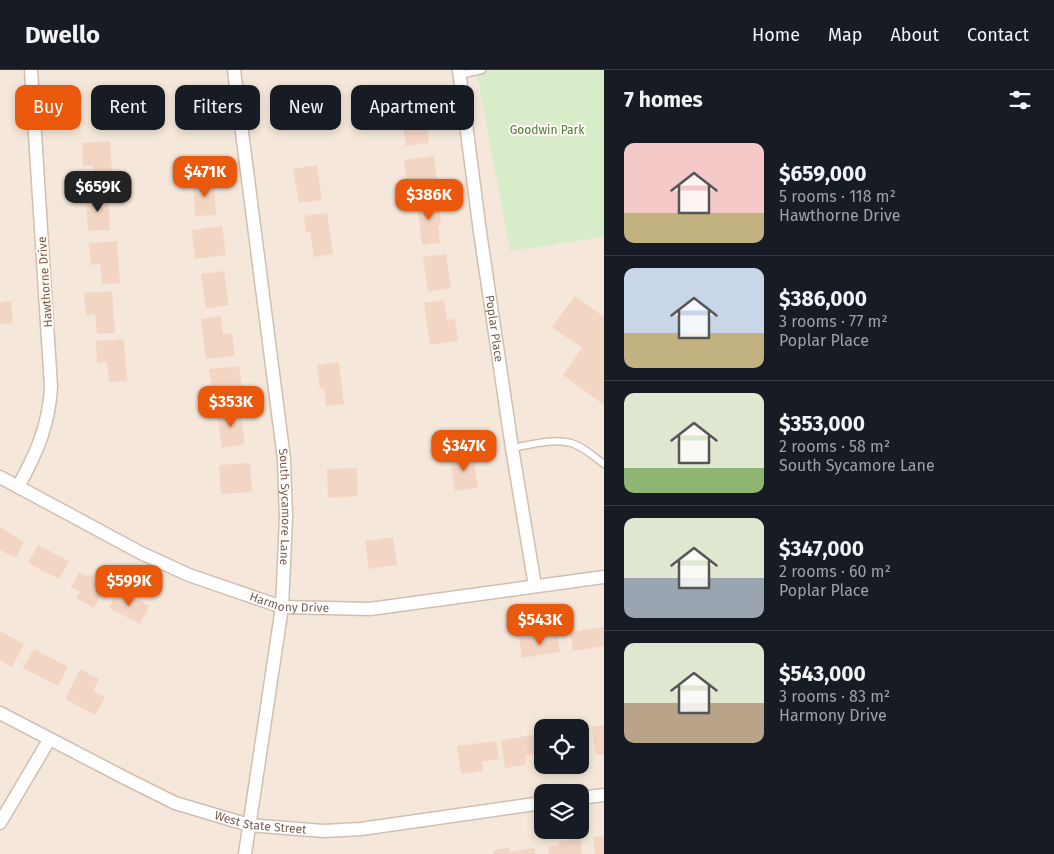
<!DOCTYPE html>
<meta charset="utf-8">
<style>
body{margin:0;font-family:"Fira Sans",sans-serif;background:#20242c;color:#f1f3f6;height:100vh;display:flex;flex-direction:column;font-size:19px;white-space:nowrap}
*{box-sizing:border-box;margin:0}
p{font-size:16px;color:#9ea1a6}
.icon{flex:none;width:28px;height:28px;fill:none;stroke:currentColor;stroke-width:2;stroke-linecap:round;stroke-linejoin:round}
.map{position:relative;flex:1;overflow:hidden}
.side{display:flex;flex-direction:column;background:#171b24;width:450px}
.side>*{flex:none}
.guide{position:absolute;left:15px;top:15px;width:475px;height:45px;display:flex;gap:10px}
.tools{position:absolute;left:534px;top:649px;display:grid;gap:10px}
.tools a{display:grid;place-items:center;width:55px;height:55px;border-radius:10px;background:#171b24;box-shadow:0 2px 8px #0003;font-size:25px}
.price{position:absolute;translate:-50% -42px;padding:0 11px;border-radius:10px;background:#ea580c;color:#fff;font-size:16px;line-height:32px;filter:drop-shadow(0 1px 2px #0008)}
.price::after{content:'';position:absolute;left:50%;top:30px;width:15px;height:11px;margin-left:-8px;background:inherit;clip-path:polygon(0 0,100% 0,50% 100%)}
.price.selected{background:#222;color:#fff}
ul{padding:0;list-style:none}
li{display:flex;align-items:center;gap:15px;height:125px;padding:0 20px}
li+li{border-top:1px solid #363941}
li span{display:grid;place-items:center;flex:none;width:140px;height:100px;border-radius:10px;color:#555}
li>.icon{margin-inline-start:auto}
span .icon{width:60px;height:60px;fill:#fffc;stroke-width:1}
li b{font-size:21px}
h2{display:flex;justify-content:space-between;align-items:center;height:60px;padding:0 20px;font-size:21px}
.pill{padding:0 18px;border-radius:10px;background:#171b24;box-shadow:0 2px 8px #0003;font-size:18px;line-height:45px}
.pill.selected{background:#ea580c;color:#fff}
header{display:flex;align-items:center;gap:30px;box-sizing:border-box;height:70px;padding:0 25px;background:#171b24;border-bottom:1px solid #363941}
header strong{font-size:24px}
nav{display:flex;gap:28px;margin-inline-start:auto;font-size:18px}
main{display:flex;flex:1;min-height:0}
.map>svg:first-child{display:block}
</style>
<header>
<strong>Dwello</strong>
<nav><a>Home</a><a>Map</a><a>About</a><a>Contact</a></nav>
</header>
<main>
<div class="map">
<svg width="604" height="784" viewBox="0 0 604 784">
<rect width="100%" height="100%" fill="#fdf6ec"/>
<path fill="#f5e8da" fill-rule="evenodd" d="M0,0h604v784h-604zM542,658h38v37h-38zM542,722h38v38h-38z"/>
<path fill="#d8ecc9" d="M476,0h128v167l-94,14z"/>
<g fill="#f3d5c3">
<path d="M423,32l6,41 -23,3 -6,-41z"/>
<path d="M110,71l3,43 -19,1 -1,-20 -10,1 -1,-23z"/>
<path d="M434,86l3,28 -30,4 -3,-28z"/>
<path d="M317,95l5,35 -23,3 -6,-34z"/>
<path d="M214,111l2,34 -21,1 -2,-34z"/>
<path d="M108,125l2,35 -22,1 -2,-34z"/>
<path d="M438,128l3,27 -3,1 2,17 -18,2 -6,-44z"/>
<path d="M327,143l6,41 -19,3 -4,-25h-4l-2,-16z"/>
<path d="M222,156l4,29 -31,4 -3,-29z"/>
<path d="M117,171l3,42 -18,1 -2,-20 -9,1 -2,-22z"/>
<path d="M446,184l5,34 -23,4 -5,-35z"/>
<path d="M224,201l5,34 -23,4 -5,-35z"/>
<path d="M112,221l3,42 -18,1 -2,-20 -9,1 -2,-22z"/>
<path d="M575,226l29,21v88l-41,-30 19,-27 -30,-21z"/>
<path d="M444,230l3,20 8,-1 3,22 -28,4 -6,-42z"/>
<path d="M11,231l2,22 -13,1v-22z"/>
<path d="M221,246l2,18 9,-1 3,23 -29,3 -5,-40z"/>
<path d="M124,269l3,42 -18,1 -2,-20 -10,1 -1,-22z"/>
<path d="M339,292l5,42 -18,2 -2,-18 -4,1 -3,-24z"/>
<path d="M239,296l4,28 -30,4 -4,-29z"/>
<path d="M240,339l5,35 -23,4 -5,-35z"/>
<path d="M473,383l5,35 -23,3 -5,-34z"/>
<path d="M250,393l2,29 -31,2 -2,-29z"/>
<path d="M357,398l1,28 -30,2 -1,-29z"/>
<path d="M0,457l24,15 -8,16 -16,-8z"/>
<path d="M393,467l4,28 -28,4 -4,-28z"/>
<path d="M38,475l31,16 -10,18 -31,-16z"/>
<path d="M79,502l8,5 1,-3 19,10 -13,24 -18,-10 4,-6 -9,-5z"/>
<path d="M119,520l31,16 -10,18 -31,-16z"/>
<path d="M604,557v19l-31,5 -3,-19z"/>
<path d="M0,561l24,13 -12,23 -12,-7z"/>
<path d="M557,563l3,19 -38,6 -3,-19z"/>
<path d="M34,579l34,18 -10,19 -35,-18z"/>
<path d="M80,599l19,10 -6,12 12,6 -10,18 -30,-16z"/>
<path d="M583,648l2,16 -5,1v-7h-35l-1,-4z"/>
<path d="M604,655v29l-8,1 -4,-28z"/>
<path d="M539,664l3,19 -17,2 1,10 -21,3 -4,-28z"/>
<path d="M496,671l3,18 -17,3 1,9 -22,3 -4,-28z"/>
<path d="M604,766v18h-9l-2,-17z"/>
<path d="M580,768l2,16h-33l-1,-7 11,-2 -1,-3z"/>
<path d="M509,778v4l26,-4v6h-41v-4z"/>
</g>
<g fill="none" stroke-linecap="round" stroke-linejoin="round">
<defs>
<g id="lane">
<path d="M460,5l22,-5"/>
<path d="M512,378c18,-3 41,-10 59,-5 12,3 23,14 33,21"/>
</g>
<g id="street">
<path id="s1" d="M234,0l50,389 2,58 -4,90 -37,247"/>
<path id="s2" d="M459,0l21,162 32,216 23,138"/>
<path id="s3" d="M0,407l141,76 48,22 93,32 88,2 234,-32"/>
<path d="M18,417c18,-33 31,-61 33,-100l-20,-317"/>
<path id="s4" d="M0,643l123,64 52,26 74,22 75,6 37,-2 181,-26"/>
<path d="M580,728l24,-3"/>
<path d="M0,753l49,-83"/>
</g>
</defs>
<use href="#lane" stroke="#d1beb0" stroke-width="9"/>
<use href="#street" stroke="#d1beb0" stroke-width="15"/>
<use href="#lane" stroke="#fff" stroke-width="6"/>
<use href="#street" stroke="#fff" stroke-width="12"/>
</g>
<g text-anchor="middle" stroke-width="4" stroke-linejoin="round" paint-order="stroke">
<g font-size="12" fill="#537a41" stroke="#fffaf3">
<text x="547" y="64">Goodwin Park</text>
</g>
<g font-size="12" fill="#7a5c4d" stroke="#fffaf3">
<text transform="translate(45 212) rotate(-94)" y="4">Hawthorne Drive</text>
<text dy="4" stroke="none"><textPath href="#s2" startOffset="261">Poplar Place</textPath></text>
<text dy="4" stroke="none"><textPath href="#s1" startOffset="440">South Sycamore Lane</textPath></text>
<text dy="4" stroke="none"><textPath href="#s3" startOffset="318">Harmony Drive</textPath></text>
<text dy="4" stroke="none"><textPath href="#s4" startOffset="285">West State Street</textPath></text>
</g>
</g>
</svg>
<div class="tools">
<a><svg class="icon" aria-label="locate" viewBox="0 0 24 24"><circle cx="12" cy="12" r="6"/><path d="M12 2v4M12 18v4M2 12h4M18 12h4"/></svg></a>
<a><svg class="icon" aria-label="layers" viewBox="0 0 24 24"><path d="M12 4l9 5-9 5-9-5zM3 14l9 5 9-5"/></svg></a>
</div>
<b class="price" style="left:205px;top:128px">$471K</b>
<b class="price selected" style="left:98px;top:143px">$659K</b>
<b class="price" style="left:429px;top:151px">$386K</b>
<b class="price" style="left:231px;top:358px">$353K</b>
<b class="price" style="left:464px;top:402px">$347K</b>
<b class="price" style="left:129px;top:537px">$599K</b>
<b class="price" style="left:540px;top:576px">$543K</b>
<div class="guide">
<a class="pill selected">Buy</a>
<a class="pill">Rent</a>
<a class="pill">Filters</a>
<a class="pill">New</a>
<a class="pill">Apartment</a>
</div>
</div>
<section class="side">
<h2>7 homes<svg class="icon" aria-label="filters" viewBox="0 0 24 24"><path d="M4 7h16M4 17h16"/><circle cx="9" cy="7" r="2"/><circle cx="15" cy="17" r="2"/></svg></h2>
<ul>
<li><span style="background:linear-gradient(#f6c9c9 70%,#c2b280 0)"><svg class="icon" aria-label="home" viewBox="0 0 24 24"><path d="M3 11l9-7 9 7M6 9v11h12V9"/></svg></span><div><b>$659,000</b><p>5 rooms · 118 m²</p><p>Hawthorne Drive</p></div></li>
<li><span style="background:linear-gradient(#c9d6e8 65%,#c2b280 0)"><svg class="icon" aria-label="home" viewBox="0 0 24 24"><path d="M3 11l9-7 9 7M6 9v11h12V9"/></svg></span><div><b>$386,000</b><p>3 rooms · 77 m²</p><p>Poplar Place</p></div></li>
<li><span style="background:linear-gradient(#dfe7d0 75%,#8fb573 0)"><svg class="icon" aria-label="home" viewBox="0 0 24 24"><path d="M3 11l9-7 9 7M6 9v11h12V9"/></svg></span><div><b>$353,000</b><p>2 rooms · 58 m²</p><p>South Sycamore Lane</p></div></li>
<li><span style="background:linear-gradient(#dfe7d0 60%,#9aa5b1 0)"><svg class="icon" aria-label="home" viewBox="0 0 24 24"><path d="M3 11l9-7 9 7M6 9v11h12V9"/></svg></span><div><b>$347,000</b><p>2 rooms · 60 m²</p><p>Poplar Place</p></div></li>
<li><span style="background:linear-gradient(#dfe7d0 60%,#b9a48a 0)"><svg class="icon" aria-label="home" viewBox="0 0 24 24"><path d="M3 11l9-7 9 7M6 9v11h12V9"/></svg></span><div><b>$543,000</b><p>3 rooms · 83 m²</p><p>Harmony Drive</p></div></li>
</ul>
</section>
</main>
